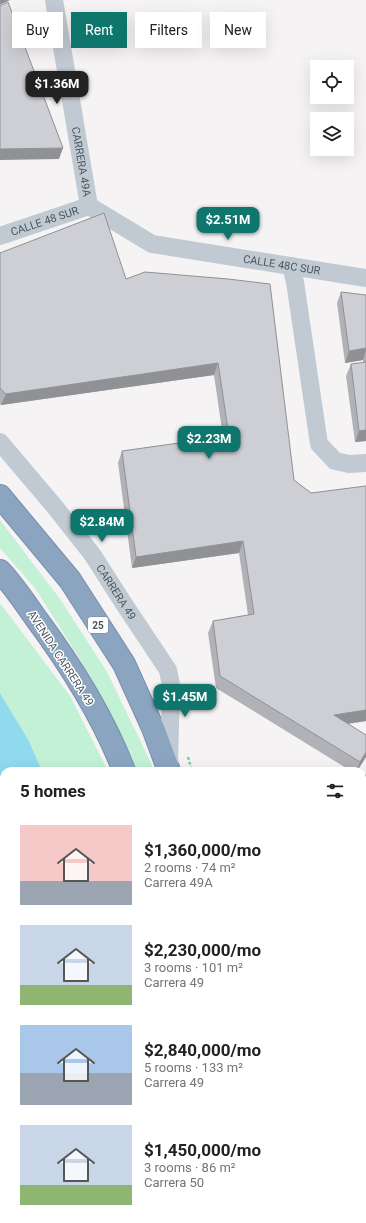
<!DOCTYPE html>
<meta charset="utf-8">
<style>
body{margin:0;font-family:Roboto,sans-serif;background:#f6f6f6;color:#202124;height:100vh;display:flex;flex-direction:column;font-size:15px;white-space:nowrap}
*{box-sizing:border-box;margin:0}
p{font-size:13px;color:#757577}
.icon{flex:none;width:22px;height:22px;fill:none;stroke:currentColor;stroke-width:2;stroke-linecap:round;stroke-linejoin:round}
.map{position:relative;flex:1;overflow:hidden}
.drawer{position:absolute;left:0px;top:767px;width:366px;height:456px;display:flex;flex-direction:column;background:#fff;border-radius:12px 12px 0 0;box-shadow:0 4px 16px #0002}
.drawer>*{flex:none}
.top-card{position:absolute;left:12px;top:12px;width:342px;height:36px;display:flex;gap:8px}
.tools{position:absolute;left:310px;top:60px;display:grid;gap:8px}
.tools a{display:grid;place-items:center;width:44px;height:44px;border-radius:0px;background:#fff;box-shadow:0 4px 16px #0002;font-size:20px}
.price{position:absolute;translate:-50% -34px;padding:0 9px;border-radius:8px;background:#0f766e;color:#fff;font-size:13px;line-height:26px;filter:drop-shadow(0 1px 2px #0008)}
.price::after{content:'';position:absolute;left:50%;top:24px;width:12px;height:9px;margin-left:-6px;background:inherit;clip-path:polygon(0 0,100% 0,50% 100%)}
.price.selected{background:#222;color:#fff}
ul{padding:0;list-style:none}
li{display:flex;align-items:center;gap:12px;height:100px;padding:0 20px}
li span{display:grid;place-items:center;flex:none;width:112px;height:80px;border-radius:0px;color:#555}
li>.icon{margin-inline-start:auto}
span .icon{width:48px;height:48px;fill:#fffc;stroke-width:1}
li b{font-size:17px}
h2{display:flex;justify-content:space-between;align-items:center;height:48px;padding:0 20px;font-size:17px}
.tag{padding:0 14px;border-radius:0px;background:#fff;box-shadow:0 4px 16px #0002;font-size:14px;line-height:36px}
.tag.selected{background:#0f766e;color:#fff}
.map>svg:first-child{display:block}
</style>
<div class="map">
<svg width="366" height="1223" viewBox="0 0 366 1223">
<rect width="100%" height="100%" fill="#f5f3f3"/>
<g fill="#c3f1d5">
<path d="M0,520l60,79 47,73 44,91 3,8h-19l-24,-57 -33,-58 -43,-68 -35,-40z"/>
<path d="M0,603l70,93 38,75h-66l-13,-30 -29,-48z"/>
<path d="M4,1194v25h5v4h-9z"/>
<path d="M113,1219h56l-1,4h-55z"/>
</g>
<g fill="#90daee">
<path d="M0,693l29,48 13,30h-38v84l-4,-8z"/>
<rect x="48" y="1219" width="65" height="4"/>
</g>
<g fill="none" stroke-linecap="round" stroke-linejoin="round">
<defs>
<g id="highway">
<path d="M0,496l70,84 54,84 29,64 16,43"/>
<path d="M0,571c13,14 24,30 35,46 35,47 68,99 89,154"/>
<path d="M250,1219v4"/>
<path d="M182,1223v-4"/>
<path d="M218,1223v-4"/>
</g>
</defs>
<use href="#highway" stroke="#7690ad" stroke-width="24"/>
<g stroke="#7ad0a6" stroke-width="2.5" stroke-dasharray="3 2" stroke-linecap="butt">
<path d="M188,757l4,14"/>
<path d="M0,1019l4,26"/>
<path d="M0,1191l4,-22"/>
</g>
<g stroke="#c1cad2" stroke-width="18">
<path id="s1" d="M54,0l35,206"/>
<path id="s2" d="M89,206l63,38 214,34"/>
<path id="s3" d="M0,236l89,-30"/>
<path d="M291,266l4,16 24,162 16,17 14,3 17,-1"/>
<path id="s4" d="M0,442l55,65 37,47 32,50 44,66 3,15 -2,80"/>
<path d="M362,879l4,-1"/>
</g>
<use href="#highway" stroke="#8ba5c1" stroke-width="22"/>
<defs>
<g id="rail">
<path d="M0,920l4,12"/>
<path d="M0,966l4,14"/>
<path d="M20,1223v-4"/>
<path d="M36,1223v-4"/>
</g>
</defs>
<use href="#rail" stroke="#b5b8bd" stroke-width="4.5"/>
<use href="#rail" stroke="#fff" stroke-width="3" stroke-dasharray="9" stroke-linecap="butt"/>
</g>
<g fill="#b0b2b7">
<path d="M0,253l126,26h102l66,201 17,13 55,-7v235l-18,3 18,11v22l-9,14h-6l-135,-83 -8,-55 5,-12 35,-6 -9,-62 -107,15 -14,-105 4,-12 101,-14 -9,-62 -213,30 -1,-1z"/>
<path d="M341,292l25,3v146l-11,1 -9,-66 5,-12 12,-1v-3l-18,3 -8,-60z"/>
<path d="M366,775v35l-4,1v-35z"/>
</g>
<g fill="#909195">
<path d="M0,0h10l-10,5z"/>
<path d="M63,148l-4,11 -59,1v-11z"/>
<path d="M366,348v3l-3,9 -18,3 4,-12z"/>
<path d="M218,363l-4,12 -213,30 5,-11z"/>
<path d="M366,430v11l-11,1 4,-11z"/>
<path d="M243,541l-4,12 -107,15 4,-11z"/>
<path d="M366,710v11l-36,5 4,-11z"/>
<path d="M366,752v5l-9,14h-1l4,-9z"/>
<path d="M366,800v10l-4,1z"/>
</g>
<g fill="#cdcfd5" stroke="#909195">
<path d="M8,2l55,146 -63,1v-143z"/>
<path d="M104,213l22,66 19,-7 83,7 42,5 24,196 17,13 55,-7v224l-32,5 32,20v17l-6,10 -140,-86 -7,-55 41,-7 -11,-73 -107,16 -14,-106 107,-15 -11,-73 -212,31 -6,-6v-135z"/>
<path d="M341,292l25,3v53l-17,3z"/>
<path d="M366,362v68l-7,1 -8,-67z"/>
<path d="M366,775v24l-4,-16v-7z"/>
</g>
<g text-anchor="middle" stroke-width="3" stroke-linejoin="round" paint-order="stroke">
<rect fill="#fff" stroke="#808990" stroke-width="1" x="88" y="617" width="20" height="16" rx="3"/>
<g font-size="10" font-weight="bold" fill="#4a5661">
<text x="98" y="629">25</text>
</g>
<g font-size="11" fill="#4a5661" stroke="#fff">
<text dy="4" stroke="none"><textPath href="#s1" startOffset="164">CARRERA 49A</textPath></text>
<text dy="4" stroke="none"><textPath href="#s3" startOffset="47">CALLE 48 SUR</textPath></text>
<text dy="4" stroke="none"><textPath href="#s2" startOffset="205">CALLE 48C SUR</textPath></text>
<text dy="4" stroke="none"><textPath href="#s4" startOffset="190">CARRERA 49</textPath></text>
<text transform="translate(61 658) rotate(57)" y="4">AVENIDA CARRERA 49</text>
</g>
</g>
</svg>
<div class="tools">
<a><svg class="icon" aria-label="locate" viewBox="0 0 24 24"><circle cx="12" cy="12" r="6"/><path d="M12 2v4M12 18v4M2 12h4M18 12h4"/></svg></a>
<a><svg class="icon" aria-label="layers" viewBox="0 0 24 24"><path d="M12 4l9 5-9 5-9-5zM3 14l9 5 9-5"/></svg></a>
</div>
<b class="price selected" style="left:57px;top:105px">$1.36M</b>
<b class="price" style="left:228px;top:241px">$2.51M</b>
<b class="price" style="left:209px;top:460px">$2.23M</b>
<b class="price" style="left:102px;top:543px">$2.84M</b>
<b class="price" style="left:185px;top:718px">$1.45M</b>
<div class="top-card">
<a class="tag">Buy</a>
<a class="tag selected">Rent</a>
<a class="tag">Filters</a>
<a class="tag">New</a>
</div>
<section class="drawer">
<h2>5 homes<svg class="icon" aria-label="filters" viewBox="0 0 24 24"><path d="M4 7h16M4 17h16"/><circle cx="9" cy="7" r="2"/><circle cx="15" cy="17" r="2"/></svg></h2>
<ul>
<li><span style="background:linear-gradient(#f6c9c9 70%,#9aa5b1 0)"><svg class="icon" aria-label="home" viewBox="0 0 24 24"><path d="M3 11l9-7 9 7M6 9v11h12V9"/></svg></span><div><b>$1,360,000/mo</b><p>2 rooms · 74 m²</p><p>Carrera 49A</p></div></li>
<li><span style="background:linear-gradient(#c9d6e8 75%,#8fb573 0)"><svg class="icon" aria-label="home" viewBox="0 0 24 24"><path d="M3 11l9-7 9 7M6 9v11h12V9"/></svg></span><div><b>$2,230,000/mo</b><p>3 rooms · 101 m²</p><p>Carrera 49</p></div></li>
<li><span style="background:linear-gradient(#a9c7e8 60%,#9aa5b1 0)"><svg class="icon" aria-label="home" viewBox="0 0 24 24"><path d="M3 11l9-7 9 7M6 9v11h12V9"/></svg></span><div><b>$2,840,000/mo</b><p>5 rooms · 133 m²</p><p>Carrera 49</p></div></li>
<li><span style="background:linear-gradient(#c9d6e8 75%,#8fb573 0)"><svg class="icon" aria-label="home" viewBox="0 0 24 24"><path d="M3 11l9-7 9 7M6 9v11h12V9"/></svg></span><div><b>$1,450,000/mo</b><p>3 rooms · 86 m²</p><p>Carrera 50</p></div></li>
</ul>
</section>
</div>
